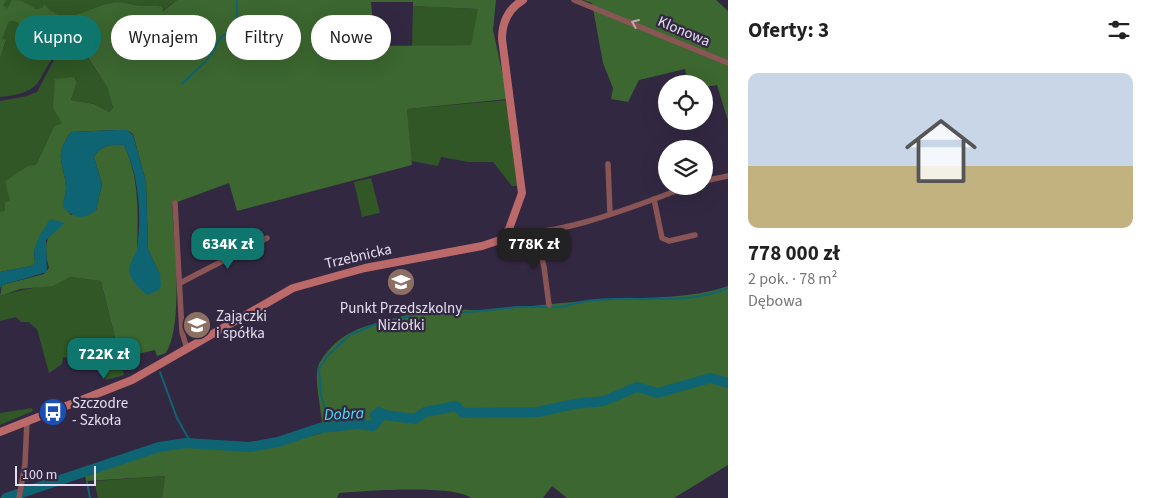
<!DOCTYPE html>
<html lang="pl">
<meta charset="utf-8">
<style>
body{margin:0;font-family:"Source Sans 3",sans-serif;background:#f6f6f6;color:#222;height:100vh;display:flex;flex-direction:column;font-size:19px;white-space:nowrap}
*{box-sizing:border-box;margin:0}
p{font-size:16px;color:#767676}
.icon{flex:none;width:28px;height:28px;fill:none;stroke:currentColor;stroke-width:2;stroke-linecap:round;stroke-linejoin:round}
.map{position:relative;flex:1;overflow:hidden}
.sheet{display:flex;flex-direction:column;background:#fff;width:425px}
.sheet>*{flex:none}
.top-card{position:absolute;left:15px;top:15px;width:475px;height:45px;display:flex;gap:10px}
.fabs{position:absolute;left:658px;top:75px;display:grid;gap:10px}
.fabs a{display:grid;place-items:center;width:55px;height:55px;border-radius:50%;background:#fff;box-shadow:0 5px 20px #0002;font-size:25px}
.scale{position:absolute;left:15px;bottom:12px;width:81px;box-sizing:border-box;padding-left:5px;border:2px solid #e4deef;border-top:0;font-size:14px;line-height:18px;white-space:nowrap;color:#e4deef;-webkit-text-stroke:4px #332842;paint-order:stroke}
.price{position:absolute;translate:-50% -42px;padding:0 11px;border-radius:10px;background:#0f766e;color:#fff;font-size:16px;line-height:32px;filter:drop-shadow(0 1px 2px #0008)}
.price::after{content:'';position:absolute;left:50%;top:30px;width:15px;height:11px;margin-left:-8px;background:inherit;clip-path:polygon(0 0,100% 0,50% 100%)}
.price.current{background:#222;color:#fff}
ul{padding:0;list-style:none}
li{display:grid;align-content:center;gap:10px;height:265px;padding:0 20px}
li span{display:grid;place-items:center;height:155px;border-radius:10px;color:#555}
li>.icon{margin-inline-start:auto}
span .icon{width:90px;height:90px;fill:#fffc;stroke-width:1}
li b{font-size:21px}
h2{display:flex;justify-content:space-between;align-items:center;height:60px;padding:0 20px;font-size:21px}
.pill{padding:0 18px;border-radius:22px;background:#fff;box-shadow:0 5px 20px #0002;font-size:18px;line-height:45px}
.pill.current{background:#0f766e;color:#fff}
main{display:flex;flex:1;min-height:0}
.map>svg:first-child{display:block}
</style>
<main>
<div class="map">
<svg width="728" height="498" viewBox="0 0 728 498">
<rect width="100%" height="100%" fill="#332842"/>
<g fill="#305725">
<path d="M0,0h177l-18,13 -132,16 25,22 9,-3c-28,30 -12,44 -61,49v-38l6,-18 -4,-3z"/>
<path d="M413,6l66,3 -8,36 -59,1z"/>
<path d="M78,43l29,44 6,21 -4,4 -15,-8 -23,-4 6,-18 -2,-5 -13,46 -8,3 -18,39 -28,23 2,13 -5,11h-5v-111l27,-5 10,-4 18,-34z"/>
<path d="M508,100l10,86h-6l-19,-24h-24l-28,-5 -3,9 -27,-5 -4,-52z"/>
<path d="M371,178l9,35 -18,4 -8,-35z"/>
<path d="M70,277l31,4 23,94 -18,5 -12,-16 -31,-7 -1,7 -13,9 -12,-44 -9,-7h-7l-5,-5 -16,4v-25c23,-8 47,-8 70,-19z"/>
<path d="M32,408l1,3 -33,14v-12z"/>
<path d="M165,476l-3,22h-64l-4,-17z"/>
</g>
<g fill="#3c6730" fill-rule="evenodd">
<path d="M0,0h6l-3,5 4,4 5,-9c11,0 16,4 24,9l6,-1 2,-4c21,26 43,3 68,-1 13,-2 23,4 35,3 5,0 9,-1 15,1l1,4 14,-11h319l-3,30 15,69 -101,10 5,56 -175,46 -8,-28 -57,21c2,37 12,119 -6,149l-9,3 -2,-6 -35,8 -19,-77 -31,-4 -17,9 -33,3 -20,7 2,-11 42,-11 5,-6c-6,-22 -2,-28 6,-49l-21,31 1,13 -4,3 -31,6v-60l5,-1v-9l5,-1 -5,-20 23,-15 8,-1 18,-39 8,-3 -9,-15 2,-29 19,-2 3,5 -6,18 23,4 15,8 4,-4 -6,-21 -31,-48 -24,12 -6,9 -13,-1 -7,-17 1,-13 -12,-8h-6l-7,17 4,2 -6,19zM371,2h42v4l65,3 -7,36 -96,1zM117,130h10l6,4 13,48 2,67 12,26 -23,-24c1,-37 3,-72 -13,-106 -12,-1 -24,0 -30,12l8,27 -6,26 -25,5 -7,-8c-2,-7 3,-13 2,-20 -2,-25 -13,-30 5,-55z"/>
<path d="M583,0h133l12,11v110l-11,-36 -13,2v-3h-16l-3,-15 -46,11 -11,22 -17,-3 2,-11 -10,-25 -11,-60z"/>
<path d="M728,286v179l-54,33h-107l-15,-12 -9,12h-72c-17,-14 -108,-7 -132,-5l-2,5h-175l3,-22 -79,5 -1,-6 74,-24 28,-4 40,3h31l64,-17c2,-19 -11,-58 -2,-71 21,-32 42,-35 76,-44 14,-4 26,-9 41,-10 15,0 30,3 45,2 43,-3 86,-8 129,-11 38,-2 81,0 117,-13z"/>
</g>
<g fill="#0e6473">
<path d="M117,130h10l6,5 13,47 2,67 12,26 1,10 -2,5 -12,5c-6,-6 -15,-12 -17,-21 -3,-10 5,-16 7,-25 5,-34 2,-73 -13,-104 -12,-1 -24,0 -30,12l8,27 -6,26c-12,11 -23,8 -33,-3 -1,-7 4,-13 3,-20 -2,-25 -13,-30 5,-55z"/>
<path d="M50,219l15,4 -19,17 1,32 -45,13 -2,4v-17l31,-6 4,-3 -1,-13 5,-13z"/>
</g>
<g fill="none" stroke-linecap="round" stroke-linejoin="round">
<g stroke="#0e6473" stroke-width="2">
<path d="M182,84l26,-25 13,-22 11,-7 5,-13v-17"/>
<path d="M551,307c12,2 18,-3 30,-5 48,-9 101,6 147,-14"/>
<path d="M160,372l17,46 14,25"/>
<path d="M325,427l3,-11 -7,-20 -2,-28 10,-14 21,-19 26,-11 11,-1 40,-13 42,2 48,-5h31"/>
<path d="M87,482l3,16"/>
</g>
<path stroke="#0e6473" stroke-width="10" d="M6,498l153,-51 27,-4 64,4 28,-5 42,-14 39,-4 14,2 6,-7 -4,-4 4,-3 6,3 30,4 10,-7 31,-6 7,7 75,-1 36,-8 30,-3 33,-14 21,6 52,-15 18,5"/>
<g stroke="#8a5555" stroke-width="5.5">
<path d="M574,0l154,63"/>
<path d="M608,164l2,50"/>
<path d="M704,181l24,-5"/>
<path d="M654,199l8,39 7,3 26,-6"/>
<path d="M175,203l7,129 5,17"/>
<path d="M509,229c35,15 142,-29 180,-43"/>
<path d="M536,233l8,34 5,38"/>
<path d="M180,283l87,-45"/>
<path d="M19,498l6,-34 2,-43"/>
</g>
<path stroke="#bc696a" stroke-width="8" d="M0,432l132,-52 161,-92 72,-20 117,-22 18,-6 9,-11 13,-36 -20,-154c0,-17 6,-30 21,-39"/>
</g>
<defs><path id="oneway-chevron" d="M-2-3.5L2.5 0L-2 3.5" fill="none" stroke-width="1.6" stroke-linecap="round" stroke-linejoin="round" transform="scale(1.25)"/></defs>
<use stroke="#c0a7b1" href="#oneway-chevron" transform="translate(635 23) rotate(-157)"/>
<defs>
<symbol id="school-disc" viewBox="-11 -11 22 22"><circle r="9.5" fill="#8d6e63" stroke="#332842"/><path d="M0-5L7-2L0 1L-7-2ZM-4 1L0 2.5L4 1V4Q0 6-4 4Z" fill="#fff"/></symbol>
<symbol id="bus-disc" viewBox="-11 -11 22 22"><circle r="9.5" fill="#1a4fb4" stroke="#332842"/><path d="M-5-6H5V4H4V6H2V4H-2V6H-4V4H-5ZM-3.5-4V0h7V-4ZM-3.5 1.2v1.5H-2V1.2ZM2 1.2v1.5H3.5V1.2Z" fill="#fff"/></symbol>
</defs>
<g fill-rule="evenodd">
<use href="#school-disc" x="385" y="266" width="32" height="32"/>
<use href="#school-disc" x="181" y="309" width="32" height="32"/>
<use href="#bus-disc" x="37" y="396" width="32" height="32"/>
</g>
<g text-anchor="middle" stroke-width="4.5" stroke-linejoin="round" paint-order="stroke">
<g font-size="15" fill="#e4deef" stroke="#332842">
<text transform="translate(684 31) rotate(23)" y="5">Klonowa</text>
<text transform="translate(358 256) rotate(-13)" y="5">Trzebnicka</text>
</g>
<g font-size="15" fill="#e4deef" stroke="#332842" text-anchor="start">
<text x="401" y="313" text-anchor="middle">Punkt Przedszkolny<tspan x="401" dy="17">Niziołki</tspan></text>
<text x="216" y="321">Zajączki<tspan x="216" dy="17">i spółka</tspan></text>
<text x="72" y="408">Szczodre<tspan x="72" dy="17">- Szkoła</tspan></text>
</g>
<g font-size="16" font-style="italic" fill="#4cddfb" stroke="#332842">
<text transform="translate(344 413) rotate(-3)" y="6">Dobra</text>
</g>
</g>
</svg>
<div class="fabs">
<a><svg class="icon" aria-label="locate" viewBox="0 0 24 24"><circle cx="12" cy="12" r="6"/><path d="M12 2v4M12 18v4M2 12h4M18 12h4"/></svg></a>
<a><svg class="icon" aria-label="layers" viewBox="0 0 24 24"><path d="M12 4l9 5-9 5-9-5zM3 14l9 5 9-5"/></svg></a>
</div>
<div class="scale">100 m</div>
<b class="price" style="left:228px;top:270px">634K zł</b>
<b class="price current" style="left:534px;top:270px">778K zł</b>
<b class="price" style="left:104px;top:380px">722K zł</b>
<div class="top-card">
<a class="pill current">Kupno</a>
<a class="pill">Wynajem</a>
<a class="pill">Filtry</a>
<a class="pill">Nowe</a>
</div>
</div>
<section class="sheet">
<h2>Oferty: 3<svg class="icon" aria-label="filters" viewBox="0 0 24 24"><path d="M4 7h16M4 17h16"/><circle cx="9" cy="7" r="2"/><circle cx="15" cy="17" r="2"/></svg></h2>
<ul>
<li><span style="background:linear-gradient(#c9d6e8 60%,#c2b280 0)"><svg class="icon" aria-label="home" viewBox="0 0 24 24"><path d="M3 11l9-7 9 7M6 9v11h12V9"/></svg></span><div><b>778 000 zł</b><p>2 pok. · 78 m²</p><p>Dębowa</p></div></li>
</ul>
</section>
</main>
